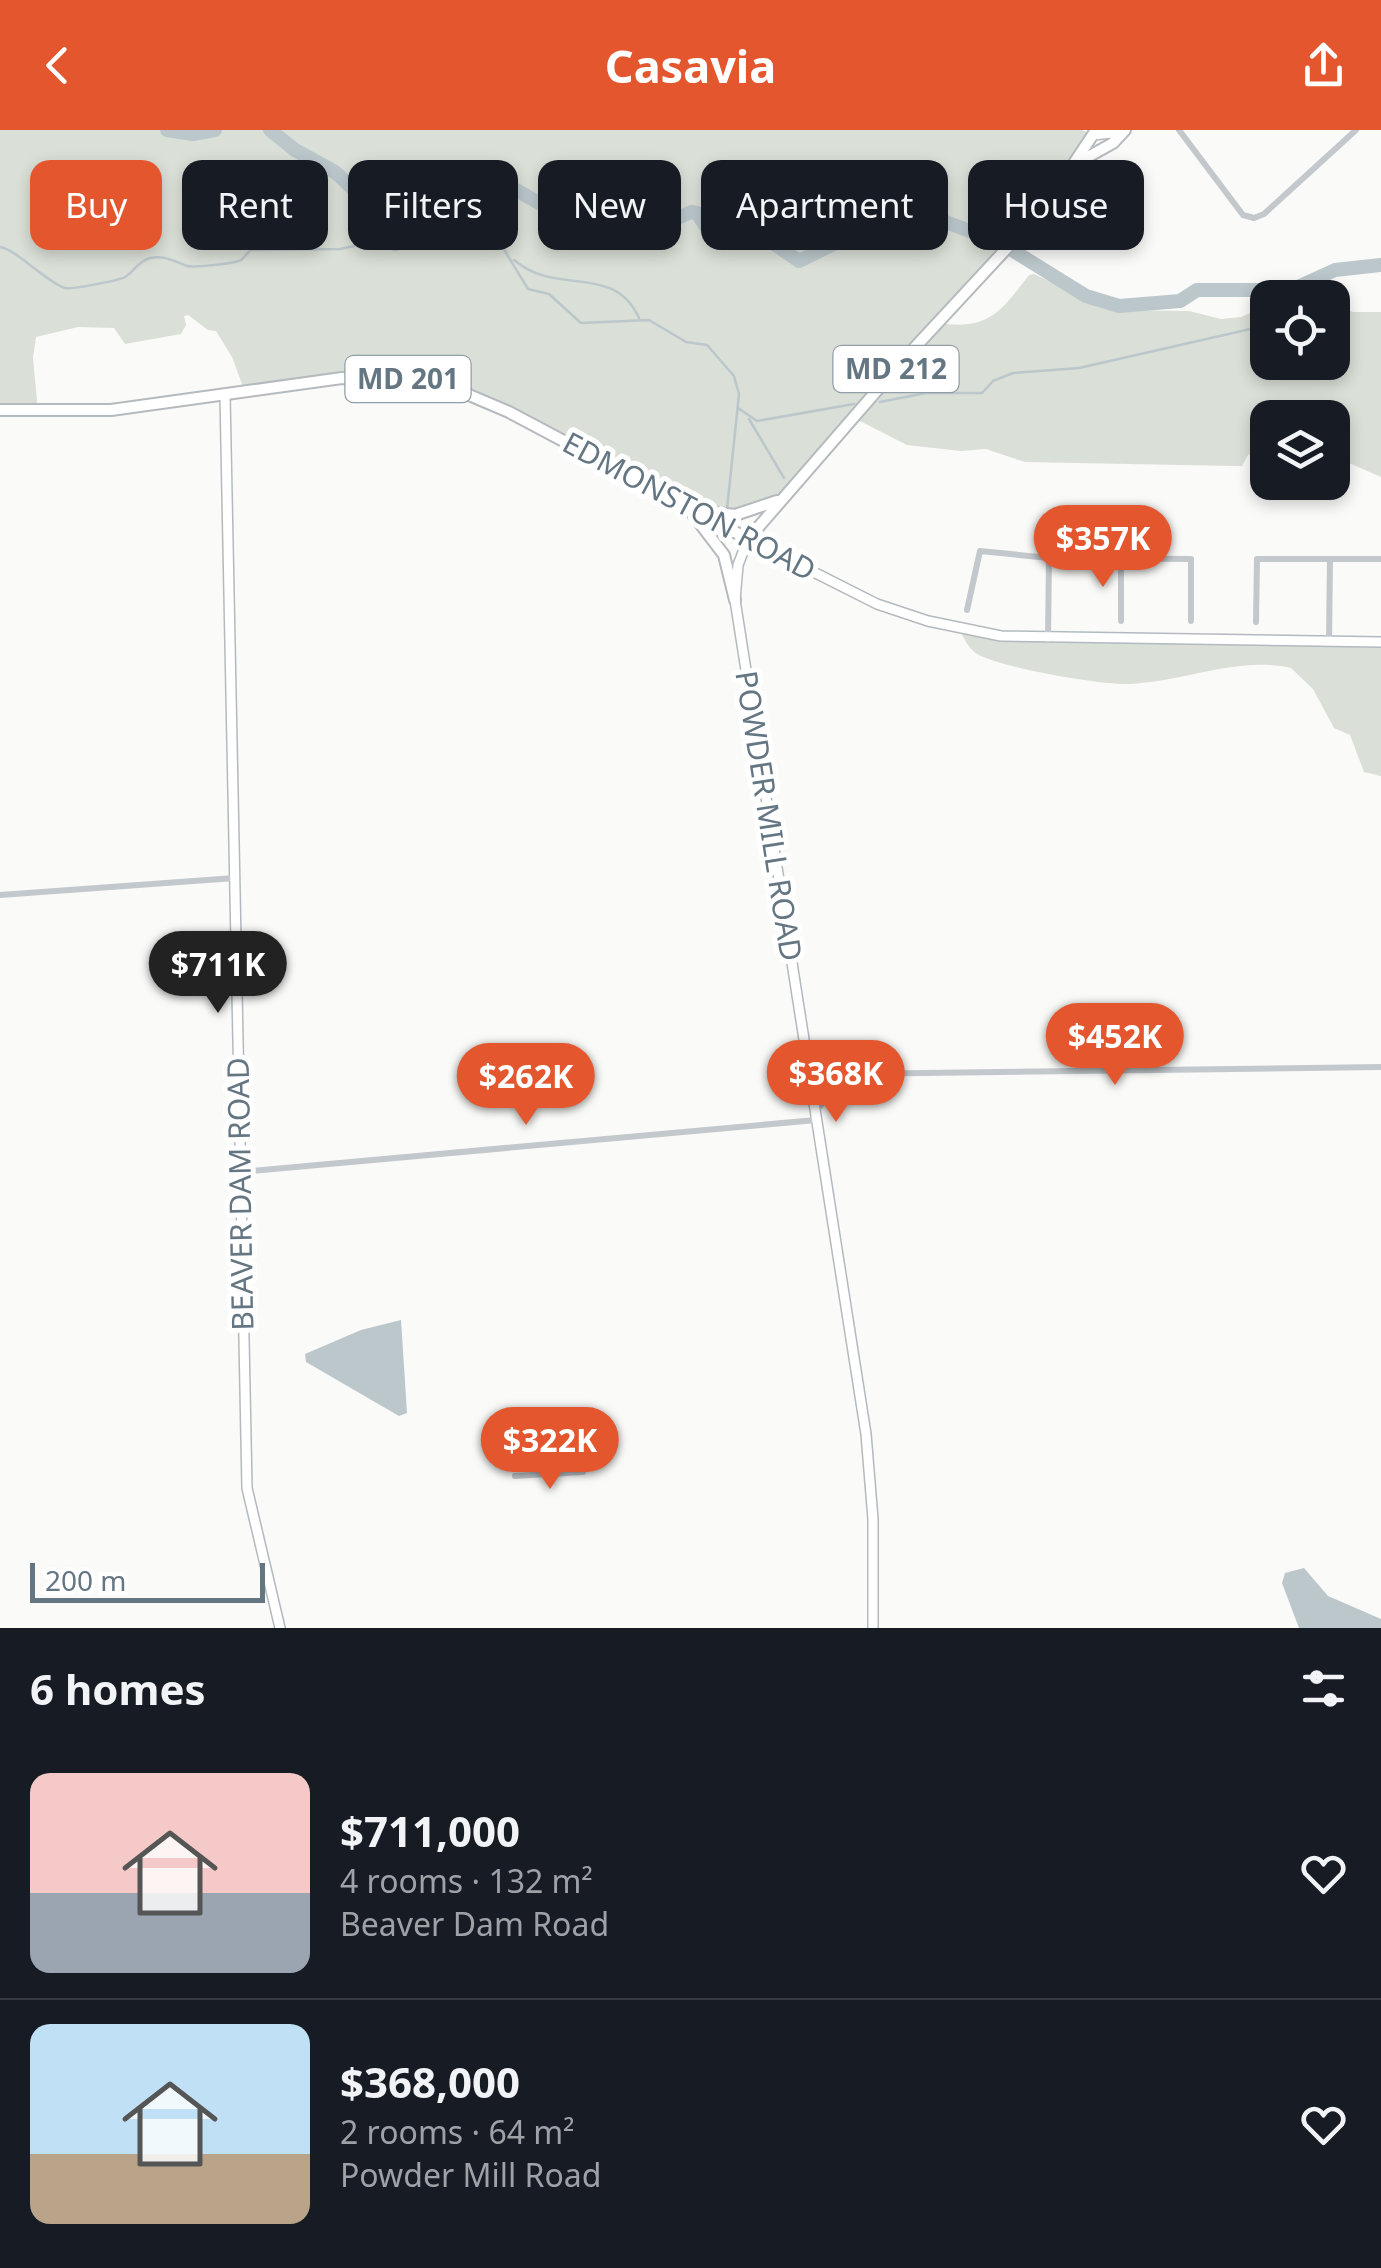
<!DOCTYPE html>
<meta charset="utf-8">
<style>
body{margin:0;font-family:"Noto Sans",sans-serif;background:#20242c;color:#f1f3f6;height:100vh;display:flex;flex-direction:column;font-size:38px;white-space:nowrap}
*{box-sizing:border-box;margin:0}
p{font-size:32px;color:#9ea1a6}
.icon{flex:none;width:55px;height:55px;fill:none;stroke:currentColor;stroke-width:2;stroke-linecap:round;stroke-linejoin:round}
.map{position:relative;height:1498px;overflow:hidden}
.sheet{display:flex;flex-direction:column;background:#171b24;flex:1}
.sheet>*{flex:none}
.top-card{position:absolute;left:30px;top:30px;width:1322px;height:90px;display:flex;gap:20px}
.fabs{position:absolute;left:1250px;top:150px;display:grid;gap:20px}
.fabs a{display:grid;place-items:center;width:100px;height:100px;border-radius:20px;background:#171b24;box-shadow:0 5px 15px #0003;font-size:50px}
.scale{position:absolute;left:30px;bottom:25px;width:235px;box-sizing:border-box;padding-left:10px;border:5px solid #657683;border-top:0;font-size:28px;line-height:35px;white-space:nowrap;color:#657683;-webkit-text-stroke:8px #fff;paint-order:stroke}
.price{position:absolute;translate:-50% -85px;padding:0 22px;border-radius:35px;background:#e4572e;color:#fff;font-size:32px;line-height:65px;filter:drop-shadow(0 2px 5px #0008)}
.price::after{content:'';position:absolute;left:50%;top:60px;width:30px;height:22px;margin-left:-15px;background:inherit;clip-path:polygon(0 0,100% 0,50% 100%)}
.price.on{background:#222;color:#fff}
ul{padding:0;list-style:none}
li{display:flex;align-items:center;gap:30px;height:250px;padding:0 30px}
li+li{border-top:2px solid #363941}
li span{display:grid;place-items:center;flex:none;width:280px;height:200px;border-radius:20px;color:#555}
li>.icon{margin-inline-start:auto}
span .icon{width:120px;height:120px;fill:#fffc;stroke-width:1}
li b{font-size:42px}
h2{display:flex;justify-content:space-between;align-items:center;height:120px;padding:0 30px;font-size:42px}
.pill{padding:0 35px;border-radius:20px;background:#171b24;box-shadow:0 5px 15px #0003;font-size:35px;line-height:90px}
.pill.on{background:#e4572e;color:#fff}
header{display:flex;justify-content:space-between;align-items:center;height:130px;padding:0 30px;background:#e4572e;color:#fff;font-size:45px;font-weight:700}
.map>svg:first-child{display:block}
</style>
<header><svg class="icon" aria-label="back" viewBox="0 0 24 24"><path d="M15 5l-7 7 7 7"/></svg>Casavia<svg class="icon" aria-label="share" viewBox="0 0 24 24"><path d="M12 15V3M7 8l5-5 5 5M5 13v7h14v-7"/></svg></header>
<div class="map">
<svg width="1381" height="1498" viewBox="0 0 1381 1498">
<rect width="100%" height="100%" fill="#fafaf8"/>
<g fill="#dadfd7">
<path d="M0,0h1082l11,5 -16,28 -138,160c50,8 63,-13 90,-48l5,-1 77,36 78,1 32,8 20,-2 26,-11 1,56h64l1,-58 20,8h28v165l-48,-21 -1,-38h-64l-1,31 -19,6 -6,11h-9l-208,-4 -39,-13 -25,2 -54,-6 -53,-27 -71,80 -36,15 -59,-5 -211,-110 -87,-21 -145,15 -13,-35 -16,-26 -8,-1 -20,-15 -4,1 2,9 -5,9 -56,10 -11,-16 -36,-1 -42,10 -3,21 5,53 -38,-1z"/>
<path d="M959,499l42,7 380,6v134l-17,-4 -14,-37 -16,-7 -21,-39 -22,-21c-53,-12 -108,14 -162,16 -29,1 -127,-16 -152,-30 -9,-6 -13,-16 -18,-25z"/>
</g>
<g fill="#bbc7cb">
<path d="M401,1190l6,93 -8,3 -93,-54 -1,-8 56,-24z"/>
<path d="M1304,1438l24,28 53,23v9h-82l-17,-45 3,-10z"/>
</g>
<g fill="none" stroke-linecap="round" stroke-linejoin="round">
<g stroke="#bbc7cb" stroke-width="2.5">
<path d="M485,88l43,71 21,5 32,29 68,-3 37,22 21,3 27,31 5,18 -12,115"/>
<path d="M0,117c16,2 46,35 65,41 6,2 55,-8 60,-11 9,-5 13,-16 25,-19 14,-3 24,3 37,8 5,2 51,-3 54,-6 4,-3 6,-8 10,-10l89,-1 33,-7 22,8 22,-5 24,1 32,-29"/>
<path d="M514,130c43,37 99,2 125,58"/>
<path d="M880,272l46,-9h56l11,-12 20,-8 66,-5 176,-40h13"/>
<path d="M738,278l19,13 97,-17"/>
<path d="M749,289l35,59"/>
</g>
<g stroke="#bbc7cb" stroke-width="14">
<path d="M167,0l26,4 22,-4"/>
<path d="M270,0l25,20 40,22 26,24 58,2 17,-23 14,-4 14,6 3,31 11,11 12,-7v-20l12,-10 37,21 30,-2 42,21 54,2 26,-12 6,1 14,21h49l39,27 49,-24 82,-21 69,26 87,54 33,10 61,-5 17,-11h94l44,-20 46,-5"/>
</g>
<defs>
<g id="secondary">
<path d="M1093,5l29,-3"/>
<path d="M225,265l22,1093 33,140"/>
<path d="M873,1498v-109l-7,-85 -131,-834 3,-35 10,-26 129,65 51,17 73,15 380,6"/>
</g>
<g id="primary">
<path d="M1077,33l36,-20 12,-13"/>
<path d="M0,280h111l231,-32 77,3 43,11 47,20 239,127 158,-182 139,-150 51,-77"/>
<path d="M702,381l33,4 42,-14"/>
<path d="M692,383l32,42 11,45"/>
</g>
</defs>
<use href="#secondary" stroke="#b3babf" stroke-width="12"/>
<use href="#primary" stroke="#b5babe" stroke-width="14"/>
<g stroke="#c3c8cc" stroke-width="6">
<path d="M1179,0l64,85 11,3 10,-4 92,-84"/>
<path d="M1121,428v63"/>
<path d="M967,480l13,-59 69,7 142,1v62"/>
<path d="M1256,492l1,-63h124"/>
<path d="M1048,509l1,-81"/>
<path d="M1329,512l1,-83"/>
<path d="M0,765l235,-17"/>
<path d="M808,938l39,6 534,-7"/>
<path d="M815,982l32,-38"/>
<path d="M240,1042l576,-52"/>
<path d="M515,1346l68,-4"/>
</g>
<use href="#secondary" stroke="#fff" stroke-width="9"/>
<use href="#primary" stroke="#fff" stroke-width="10"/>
</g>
<g text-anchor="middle" stroke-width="10" stroke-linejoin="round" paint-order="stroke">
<g fill="#fff" stroke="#939fa8" stroke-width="2.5">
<rect x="833.5" y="216" width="125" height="46" rx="8"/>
<rect x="345.5" y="226" width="125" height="46" rx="8"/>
</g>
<g font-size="28" font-weight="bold" fill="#657683">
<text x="896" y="249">MD 212</text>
<text x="408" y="259">MD 201</text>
</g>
<g font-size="30" fill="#657683" stroke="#fff">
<text transform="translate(689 377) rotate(28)" y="10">EDMONSTON ROAD</text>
<text transform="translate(768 686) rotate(81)" y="10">POWDER MILL ROAD</text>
<text transform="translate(241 1064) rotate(-91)" y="10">BEAVER DAM ROAD</text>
</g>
</g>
</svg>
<div class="fabs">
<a><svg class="icon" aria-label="locate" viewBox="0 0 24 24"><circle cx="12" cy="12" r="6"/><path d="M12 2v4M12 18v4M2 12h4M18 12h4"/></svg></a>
<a><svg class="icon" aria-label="layers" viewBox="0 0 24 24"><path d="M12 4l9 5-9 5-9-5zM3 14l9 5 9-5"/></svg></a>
</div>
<div class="scale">200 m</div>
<b class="price" style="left:1103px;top:460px">$357K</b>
<b class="price on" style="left:218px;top:886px">$711K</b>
<b class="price" style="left:1115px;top:958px">$452K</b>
<b class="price" style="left:836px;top:995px">$368K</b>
<b class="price" style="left:526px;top:998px">$262K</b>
<b class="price" style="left:550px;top:1362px">$322K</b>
<div class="top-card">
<a class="pill on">Buy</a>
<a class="pill">Rent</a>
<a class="pill">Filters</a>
<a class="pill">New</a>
<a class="pill">Apartment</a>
<a class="pill">House</a>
</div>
</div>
<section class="sheet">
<h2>6 homes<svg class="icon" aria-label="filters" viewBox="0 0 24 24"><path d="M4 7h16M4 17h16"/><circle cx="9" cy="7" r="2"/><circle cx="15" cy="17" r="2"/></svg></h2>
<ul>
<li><span style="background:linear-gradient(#f6c9c9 60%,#9aa5b1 0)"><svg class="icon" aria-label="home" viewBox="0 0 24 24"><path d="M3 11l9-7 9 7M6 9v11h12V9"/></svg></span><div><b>$711,000</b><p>4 rooms · 132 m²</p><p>Beaver Dam Road</p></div><svg class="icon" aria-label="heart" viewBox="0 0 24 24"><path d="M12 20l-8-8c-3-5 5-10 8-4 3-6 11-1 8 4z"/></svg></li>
<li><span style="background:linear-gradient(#bfe0f5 65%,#b9a48a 0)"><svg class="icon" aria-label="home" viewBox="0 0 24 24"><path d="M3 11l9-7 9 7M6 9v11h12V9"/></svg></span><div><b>$368,000</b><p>2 rooms · 64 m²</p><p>Powder Mill Road</p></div><svg class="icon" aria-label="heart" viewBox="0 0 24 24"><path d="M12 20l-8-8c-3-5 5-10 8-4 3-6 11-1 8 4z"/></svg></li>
</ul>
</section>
